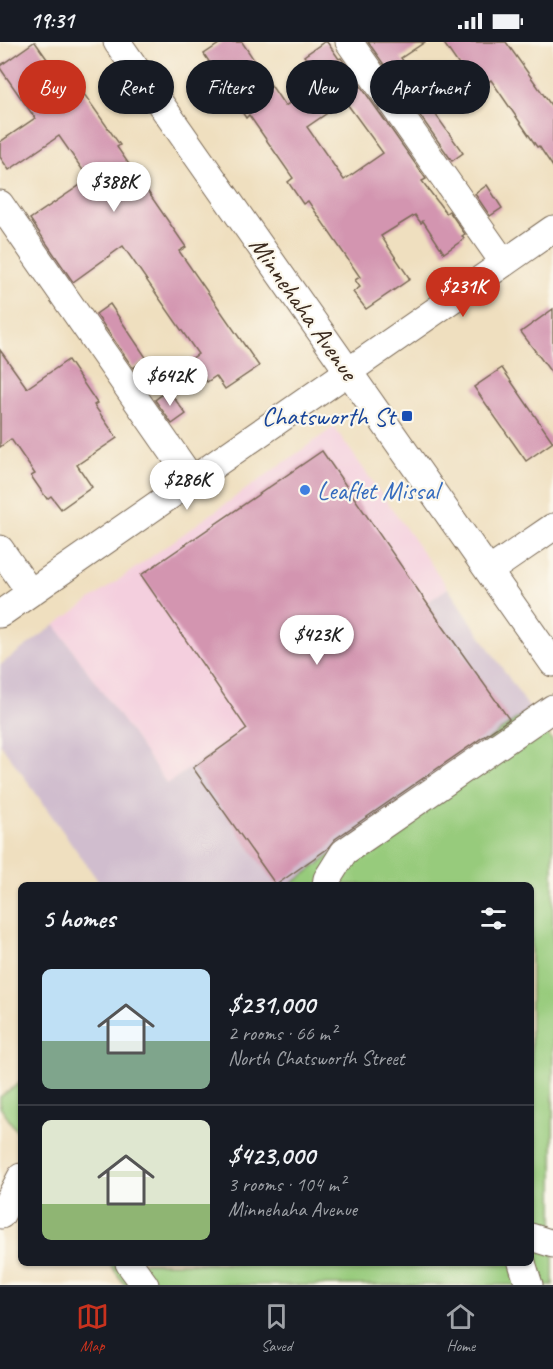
<!DOCTYPE html>
<meta charset="utf-8">
<style>
body{margin:0;font-family:Caveat,sans-serif;background:#20242c;color:#f1f3f6;height:100vh;display:flex;flex-direction:column;font-size:22px;white-space:nowrap}
*{box-sizing:border-box;margin:0}
p{font-size:20px;color:#9ea1a6}
.icon{flex:none;width:33px;height:33px;fill:none;stroke:currentColor;stroke-width:2;stroke-linecap:round;stroke-linejoin:round}
.map{position:relative;flex:1;overflow:hidden}
.drawer{position:absolute;left:18px;top:840px;width:516px;height:384px;display:flex;flex-direction:column;background:#171b24;border-radius:9px;box-shadow:0 2px 4px #0004}
.drawer>*{flex:none}
.banner{position:absolute;left:18px;top:18px;width:518px;height:54px;display:flex;gap:12px}
.price{position:absolute;translate:-50% -51px;padding:0 14px;border-radius:21px;background:#fff;color:#222;font-size:20px;line-height:39px;filter:drop-shadow(0 2px 3px #0008)}
.price::after{content:'';position:absolute;left:50%;top:36px;width:18px;height:14px;margin-left:-9px;background:inherit;clip-path:polygon(0 0,100% 0,50% 100%)}
.price.selected{background:#c8321e;color:#fff}
ul{padding:0;list-style:none}
li{display:flex;align-items:center;gap:18px;height:150px;padding:0 24px}
li+li{border-top:2px solid #363941}
li span{display:grid;place-items:center;flex:none;width:168px;height:120px;border-radius:9px;color:#555}
li>.icon{margin-inline-start:auto}
span .icon{width:72px;height:72px;fill:#fffc;stroke-width:1}
li b{font-size:26px}
h2{display:flex;justify-content:space-between;align-items:center;height:72px;padding:0 24px;font-size:26px}
.tag{padding:0 21px;border-radius:27px;background:#171b24;box-shadow:0 2px 4px #0004;font-size:21px;line-height:54px}
.tag.selected{background:#c8321e;color:#fff}
.status{display:flex;justify-content:space-between;align-items:center;height:42px;padding:0 30px;background:#171b24;direction:ltr}
.status svg{height:16px;fill:currentColor}
.dock{display:flex;justify-content:space-around;align-items:center;height:84px;border-top:2px solid #363941;background:#171b24;font-size:16px;color:#9ea1a6}
.dock a{display:grid;justify-items:center;gap:3px}
.dock .selected{color:#c8321e}
.map>svg:first-child{display:block}
</style>
<div class="status"><b>19:31</b><svg viewBox="0 0 49 12"><path d="M0 12V9h3v3zM5 12V6h3v6zM10 12V3h3v9zM15 12V0h3v12zM26 1h20v11H26zM47 4h2v5h-2z"/></svg></div>
<div class="map">
<svg width="553" height="1243" viewBox="0 0 553 1243">
<rect width="100%" height="100%" fill="#fbf7ec"/>
<filter id="ink" filterUnits="userSpaceOnUse"><feTurbulence type="fractalNoise" baseFrequency=".0167" numOctaves="2"/><feDisplacementMap in="SourceGraphic" scale="12" xChannelSelector="R" yChannelSelector="G"/><feConvolveMatrix kernelMatrix="1 2 1 2 8 2 1 2 1" color-interpolation-filters="sRGB"/></filter>
<filter id="wash" filterUnits="userSpaceOnUse"><feTurbulence type="fractalNoise" baseFrequency=".008" numOctaves="4" result="noise"/><feDisplacementMap in="SourceGraphic" scale="24" xChannelSelector="R" yChannelSelector="G"/><feGaussianBlur stdDeviation="1.35" result="paint"/><feColorMatrix in="noise" values="0 0 0 0 0 0 0 0 0 0 0 0 0 0 0 0 0 1.4 0 .05"/><feComposite in="paint" operator="in"/></filter>
<g filter="url(#wash)">
<rect width="100%" height="100%" fill="#efdfbf"/>
<path fill="#f4cfde" d="M334,385l114,161 -281,196 -112,-159z"/>
<path fill="#d0bdce" d="M448,546l82,121 -240,176h-189l-101,-142v-78l55,-40 112,159z"/>
<g fill="#97cb7c" stroke="#697a4d" stroke-width="1.5">
<path d="M530,667l23,33v543h-428l-16,-22h422v-378h-241z"/>
<path d="M21,1040v55l-21,-30v-10z"/>
</g>
<g id="blocks">
<g fill="#d395b0" fill-rule="evenodd">
<path d="M34,0h1l29,41 1,-1 5,7 7,-5 43,61 -3,2 69,100 -7,4 80,115 -34,23 -9,-13 -9,6 -16,-23 7,-5 -75,-108 -50,36 -43,-63 59,-40 -30,-43 -50,34 -9,-13v-15l35,-24 -35,-50v-2z"/>
<path d="M222,0h20l43,64 34,-23 -2,-3 3,-2 -16,-22 20,-14h3l12,17 2,-1 85,121 -4,2 24,32 3,-2 16,23 -3,2 2,3 -20,14 -21,-32 -2,2 -6,-8 -34,21 29,43 -44,30 -13,-17 7,-5 -5,-7 5,-3 -52,-76 -5,3 -15,-22 5,-4 -44,-63 -3,3 -42,-64zM345,59l38,52 -39,27 -37,-53z"/>
<path d="M368,0h57l-24,16 33,48 -3,2 32,45 -11,8z"/>
<path d="M443,0h63l47,66v59l-14,-21 -2,1 -46,-67 -5,3 -4,-6 -10,7z"/>
<path d="M487,143l15,23 -12,8 -15,-22z"/>
<path d="M110,262l37,55 -14,9 -37,-54z"/>
<path d="M553,267v66l-32,-43z"/>
<path d="M0,308l27,38 41,-28 29,43 -3,2 23,33 -40,27 15,22 -31,22 -10,-13 -4,3 -16,-23 4,-2 -24,-35 -11,8z"/>
<path d="M502,326l51,74 -27,19 -52,-74z"/>
<path d="M168,348l18,24 -14,10 -17,-24z"/>
<path d="M322,409l120,174 67,94 -174,120 -8,10 -51,36 -83,-117 54,-39 -106,-154z"/>
</g>
</g>
</g>
<g filter="url(#ink)">
<use href="#blocks" fill-opacity="0" stroke="#7a6956" stroke-width="1.5"/>
<g fill="none" stroke-linecap="round" stroke-linejoin="round">
<defs>
<g id="minor">
<path d="M117,0l436,621"/>
<path d="M349,0l155,221"/>
<path d="M0,162l192,276"/>
<path d="M0,507l30,43"/>
<path d="M489,529l64,-44"/>
<path d="M0,572l553,-385"/>
<path d="M326,843l1,-6 17,-27 209,-144"/>
<path d="M1,1173l20,-38"/>
<path d="M531,1195l22,7"/>
<path d="M129,1221l16,22"/>
<path d="M522,1221l7,22"/>
</g>
</defs>
<use href="#minor" stroke="#7a6956" stroke-width="29"/>
<use href="#minor" stroke="#fff" stroke-width="27"/>
</g>
</g>
<rect fill="#1a4fb4" stroke="#fbf7ec" stroke-width="2" x="401" y="368" width="12" height="12" rx="3"/>
<circle fill="#3f7fe0" stroke="#fbf7ec" stroke-width="2" cx="305" cy="448" r="6"/>
<g text-anchor="middle" stroke-width="4.5" stroke-linejoin="round" paint-order="stroke">
<g font-size="26" fill="#3b2a1e" stroke="#fbf7ec">
<text transform="translate(304 266) rotate(55)" y="9">Minnehaha Avenue</text>
</g>
<g font-size="26" fill="#164399" stroke="#fbf7ec" text-anchor="end">
<text x="395" y="383">Chatsworth St</text>
</g>
<g font-size="26" fill="#366cbe" stroke="#fbf7ec" text-anchor="start">
<text x="317" y="457">Leaflet Missal</text>
</g>
</g>
</svg>
<b class="price" style="left:114px;top:171px">$388K</b>
<b class="price selected" style="left:463px;top:276px">$231K</b>
<b class="price" style="left:170px;top:365px">$642K</b>
<b class="price" style="left:187px;top:469px">$286K</b>
<b class="price" style="left:317px;top:624px">$423K</b>
<div class="banner">
<a class="tag selected">Buy</a>
<a class="tag">Rent</a>
<a class="tag">Filters</a>
<a class="tag">New</a>
<a class="tag">Apartment</a>
</div>
<section class="drawer">
<h2>5 homes<svg class="icon" aria-label="filters" viewBox="0 0 24 24"><path d="M4 7h16M4 17h16"/><circle cx="9" cy="7" r="2"/><circle cx="15" cy="17" r="2"/></svg></h2>
<ul>
<li><span style="background:linear-gradient(#bfe0f5 60%,#7fa58c 0)"><svg class="icon" aria-label="home" viewBox="0 0 24 24"><path d="M3 11l9-7 9 7M6 9v11h12V9"/></svg></span><div><b>$231,000</b><p>2 rooms · 66 m²</p><p>North Chatsworth Street</p></div></li>
<li><span style="background:linear-gradient(#dfe7d0 70%,#8fb573 0)"><svg class="icon" aria-label="home" viewBox="0 0 24 24"><path d="M3 11l9-7 9 7M6 9v11h12V9"/></svg></span><div><b>$423,000</b><p>3 rooms · 104 m²</p><p>Minnehaha Avenue</p></div></li>
</ul>
</section>
</div>
<nav class="dock">
<a class="selected"><svg class="icon" aria-label="map" viewBox="0 0 24 24"><path d="M3 6l6-2 6 2 6-2v14l-6 2-6-2-6 2zM9 4v14M15 6v14"/></svg>Map</a>
<a><svg class="icon" aria-label="saved" viewBox="0 0 24 24"><path d="M7 4h10v16l-5-4-5 4z"/></svg>Saved</a>
<a><svg class="icon" aria-label="home" viewBox="0 0 24 24"><path d="M3 11l9-7 9 7M6 9v11h12V9"/></svg>Home</a>
</nav>
